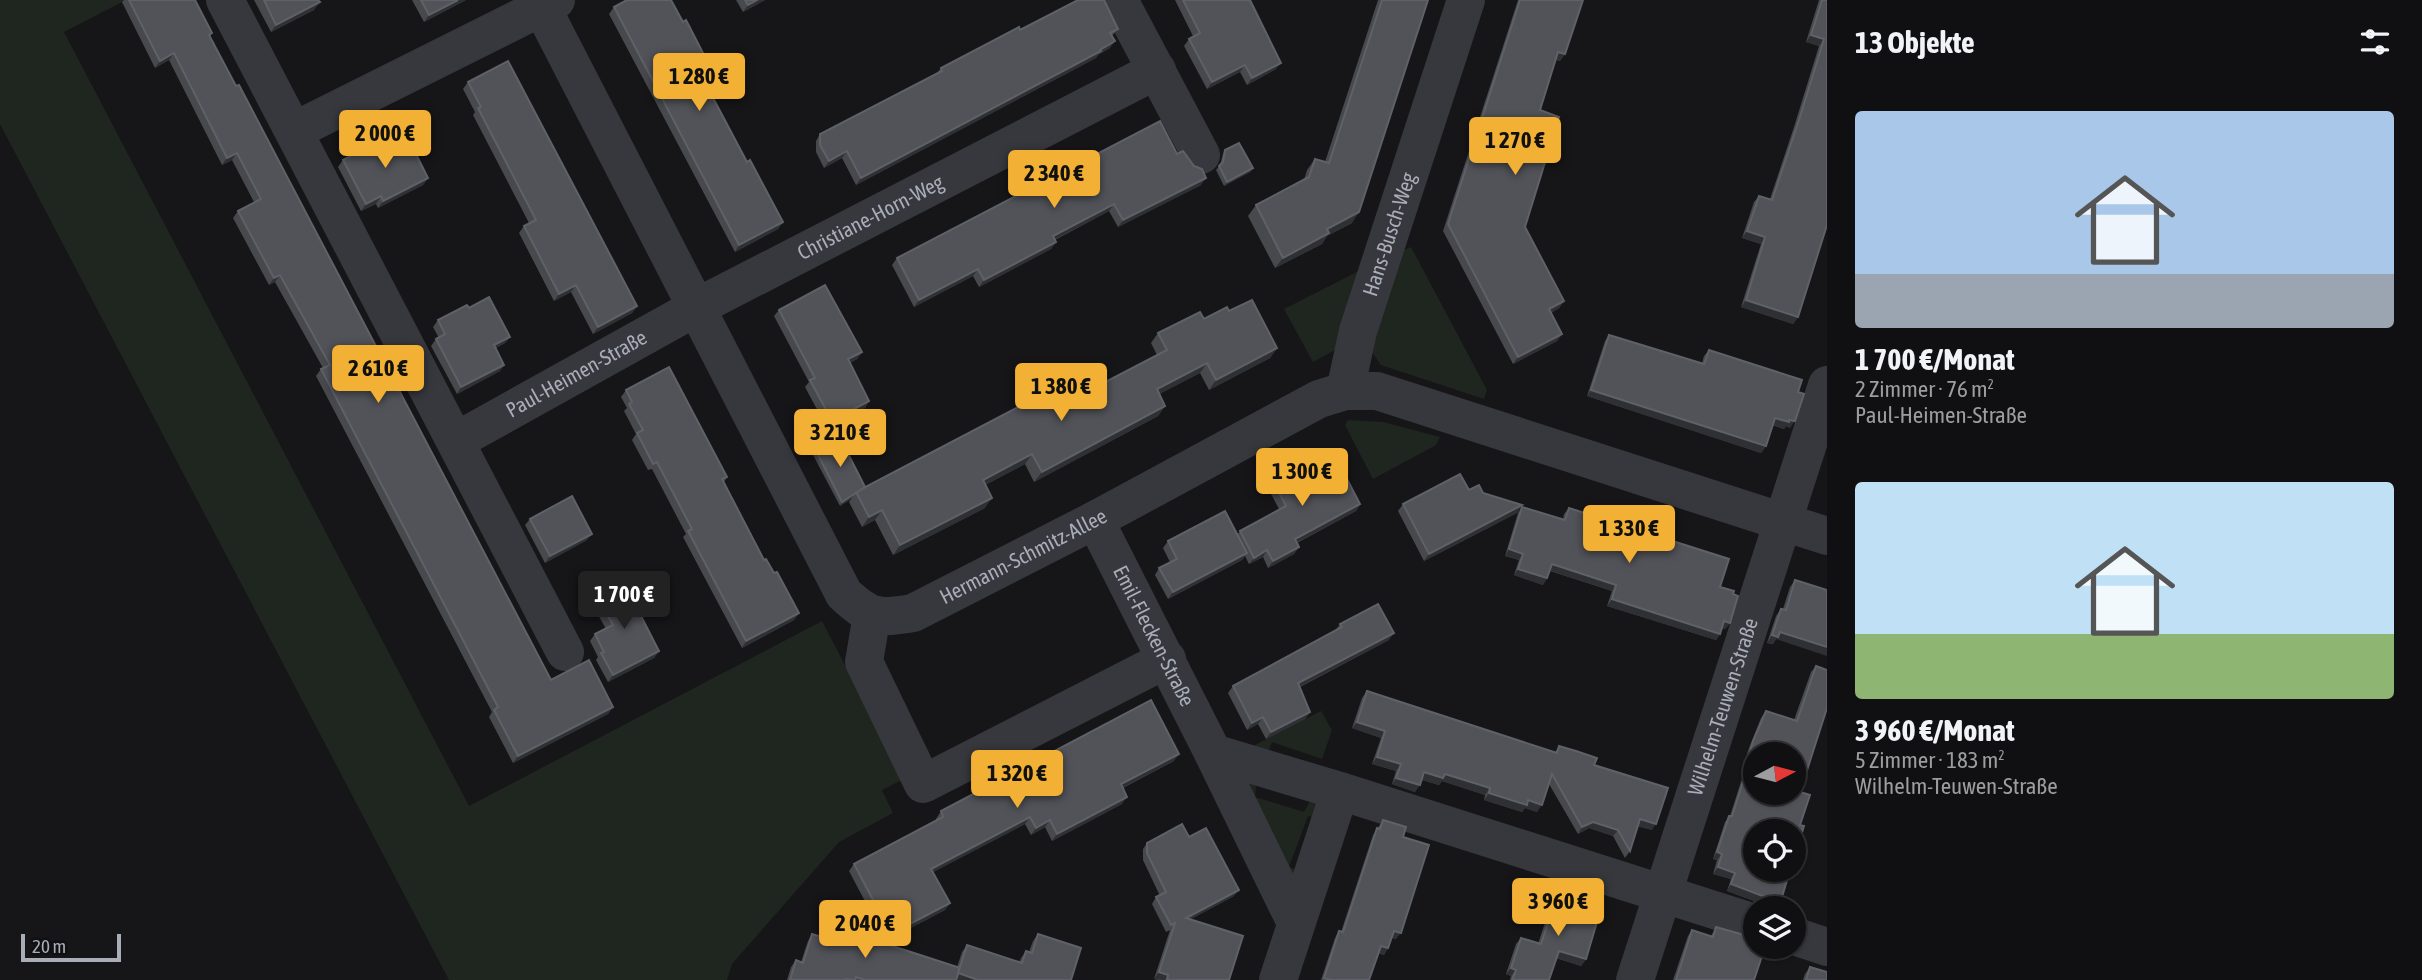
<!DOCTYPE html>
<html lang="de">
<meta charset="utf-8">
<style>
body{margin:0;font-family:"Asap Condensed",sans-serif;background:#1e1e20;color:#f1f3f6;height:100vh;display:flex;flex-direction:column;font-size:26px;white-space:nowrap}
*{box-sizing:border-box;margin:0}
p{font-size:23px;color:#9c9d9f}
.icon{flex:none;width:38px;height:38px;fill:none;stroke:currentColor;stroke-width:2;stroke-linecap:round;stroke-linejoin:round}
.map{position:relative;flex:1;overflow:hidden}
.side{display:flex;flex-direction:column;background:#101012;width:595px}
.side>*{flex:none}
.needle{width:46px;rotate:83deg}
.tools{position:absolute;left:1743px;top:742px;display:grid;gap:14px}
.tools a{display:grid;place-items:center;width:63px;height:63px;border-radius:50%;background:#101012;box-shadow:0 2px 5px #0004,0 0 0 2px #303032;font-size:35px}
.scale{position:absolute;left:21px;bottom:18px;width:100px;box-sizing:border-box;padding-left:7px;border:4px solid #a8adb8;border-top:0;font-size:19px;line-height:24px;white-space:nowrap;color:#a8adb8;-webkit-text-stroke:5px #111113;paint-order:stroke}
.price{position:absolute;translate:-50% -60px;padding:0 16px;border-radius:7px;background:#f2b134;color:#111;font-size:23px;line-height:46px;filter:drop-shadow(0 2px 4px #0008)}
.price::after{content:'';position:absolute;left:50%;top:42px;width:21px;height:16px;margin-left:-10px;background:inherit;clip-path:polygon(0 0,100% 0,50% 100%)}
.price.on{background:#222;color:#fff}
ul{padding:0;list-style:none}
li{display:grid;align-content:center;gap:14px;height:371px;padding:0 28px}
li span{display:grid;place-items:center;height:217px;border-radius:7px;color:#555}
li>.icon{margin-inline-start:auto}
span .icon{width:126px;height:126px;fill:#fffc;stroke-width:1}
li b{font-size:30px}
h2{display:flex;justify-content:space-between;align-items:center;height:84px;padding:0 28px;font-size:30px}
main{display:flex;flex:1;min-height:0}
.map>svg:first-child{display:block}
</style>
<main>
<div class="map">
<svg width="1827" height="980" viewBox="0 0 1827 980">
<rect width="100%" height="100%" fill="#161618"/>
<g fill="#1e261f">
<path d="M0,0h126l-62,32 405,774 353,-185 82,158 -22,11 11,23 -54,29 -107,122 -5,16h-278l-449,-856z"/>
<path d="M1411,247l76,143 -3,9 -103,-34 -14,-20 29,-92z"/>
<path d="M1363,269l-26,80 -24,13 -29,-53z"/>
<path d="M1348,420l35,2 57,15 -4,8 -63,34 -28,-54z"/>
<path d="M1321,711l11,19 -10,29 -50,-17 -5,13 -20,-6z"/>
<path d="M1241,779l15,5 -1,13 49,15 6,-11 15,5 -4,13 -13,-3 -19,51 14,5 -5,16z"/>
</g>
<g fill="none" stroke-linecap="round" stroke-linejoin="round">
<g stroke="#37383d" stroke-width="38">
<path d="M225,0l340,652"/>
<path id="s1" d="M538,0l306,594c26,24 34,25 69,19l182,-93 224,-121 26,-8h32l450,145"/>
<path d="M1119,0l82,155"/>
<path d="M294,131l262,-131"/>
<path id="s2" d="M1345,391l13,-60 108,-331"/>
<path id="s3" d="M456,441l241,-134 460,-237"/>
<path id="s4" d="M1095,520l118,233 127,38 415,132"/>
<path d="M872,614l-8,48 59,122 244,-125"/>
<path d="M1213,753l83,170"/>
<path d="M1794,936l33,11"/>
<path d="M1278,980l62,-189"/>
<path id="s5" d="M1635,980l192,-595"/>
</g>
</g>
<g fill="#47494d">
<path d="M124,0h71l17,33 -2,4 341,643 62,27 -5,7 -95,49 -24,-46 3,-5 -176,-336 5,-7 2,-1 -48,-86 -6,3 -36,-67 5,-7 16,-9 -22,-42 -10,5 -53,-105 -14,8 -33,-66z"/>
<path d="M254,0h64l-4,10 -43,22z"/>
<path d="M412,0h54l-42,22z"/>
<path d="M736,0h29l-22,12z"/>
<path d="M1175,0h75l26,69 -29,16 -7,-13 -33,17 -23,-43 5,-7 4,-3z"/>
<path d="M1378,0h50l-76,223 -25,13 -5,8 -47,24 -27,-52 8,-11 48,-25 3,-10 8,-11 10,3z"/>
<path d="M1518,0h65l-18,54 -5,7 -4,-1 -16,50 -15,117 39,74 -5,7 -8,5 11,21 -5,7 -44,23 -70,-133z"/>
<path d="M1819,0h8l-29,317 -5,7 -52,-17 20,-63 -19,-6 12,-36 5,-6 11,3 24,-72 25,-81 -13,-4z"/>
<path d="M1104,3l14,26 -6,7 -2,12 -12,7 -2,3 -240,127 -14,-27 -18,10 -8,-16v-11l4,-7 117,-61 4,-5 79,-38z"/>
<path d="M614,7l103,88 -4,2 34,65 36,60 -5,7 -43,23 -126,-238z"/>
<path d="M468,82l169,224 -5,7 -39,21 -22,-42 -17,9 -35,-68 5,-7 5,-3 -56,-108 2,-3 -12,-23z"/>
<path d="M1225,150l28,18 -3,4 -26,14 -8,-16 4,-5 3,-11z"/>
<path d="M398,153l30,25 -5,7 -45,23 -2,-4 -15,7 -23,-44 5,-7z"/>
<path d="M1177,154l24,31 -83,42 -9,-16 -54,29 1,2 -5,7 -72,38 -6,-11 -59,31 -22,-42 5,-7z"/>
<path d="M469,308l41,29 -5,6 -9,5 8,17 -4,6 -43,23 -26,-48 5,-7 3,-1 -6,-11 5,-7z"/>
<path d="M779,310l83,42 -5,7 -7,4 19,38 -4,7 -38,20 -22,-41 4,-5 -35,-66z"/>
<path d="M1229,311l48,37 -7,10 -61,32 -9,-17 -41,21 6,12 -7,10 -124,66 -9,-18 -40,21v23l-92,47 -18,-35 -13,7 -13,-25 2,-3 -11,7 -28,-53 3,-4 50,38 202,-102 27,3 63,-33 -6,-12 7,-10z"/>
<path d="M1609,335l93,28 2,-7 5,-6 89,42 -8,36 -4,-2 -2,3 -12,-4 -6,21 -5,7 -174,-57 18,-55z"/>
<path d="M626,390l101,87 -3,5 40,78 35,53 -5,7 -52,28 -59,-111 3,-3 -34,-65 -4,1 -16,-30 4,-6 -12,-23 3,-3 -6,-11z"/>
<path d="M1275,485l85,19 -4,7 -59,32 2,4 -5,7 -26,14 -5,-11 -14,7 -4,-8 -3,4 -74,39 -13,-24 4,-7 11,-6 -7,-14 5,-7 69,-6 3,-4 39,-22 -9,-17z"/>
<path d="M1483,493l39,12 -5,8 -93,48 -26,-50 5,-7z"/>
<path d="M1522,507l41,12 1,-5 5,-6 151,79 10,36 -5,6 -3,-1 -2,6 -4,6 -109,-34 5,-15 -62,-20 -3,7 -4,7 -29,-10 5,-15 -14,-4 13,-43z"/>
<path d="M530,519l57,21 -42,23 -20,-38z"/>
<path d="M1795,580l-19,59 -3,5 -6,-1 9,-27 5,-7h2l7,-22z"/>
<path d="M596,595l63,56 -5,7 -46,24 -12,-22 2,-3 -8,-16 5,-7 11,-5 -15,-27z"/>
<path d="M1340,624l49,16 -89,47 10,25 -5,7 -39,20 -8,-15 -11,6 -19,-37 5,-7 102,-55z"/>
<path d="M1816,666l-16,126 -23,111 -5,-1 -4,4 -41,-15 4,-12 -18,-5 4,-14 -4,-1 12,-37 5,-6 16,-50 -3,-1 6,-17 12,-30 5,-7 28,9 17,-48z"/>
<path d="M1367,691l188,61 4,-6 35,19 58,65 -14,-4 -8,25 -5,7 -12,-22 -24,-8 -11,6 -29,-50 -12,28 -12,-4 -3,4 -38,-12 1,-5 -43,-14 -3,4 -17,-5 -7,12 -23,-8 4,-13 -24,-7 9,-26 -29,-10 10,-30z"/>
<path d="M1174,761l-51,27 -1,16 -70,37 -7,-14 -14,8 -6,-11 -92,48 17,31 -5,7 -59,31 -37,-70 5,-7 82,-44v-1l5,-8z"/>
<path d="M1383,820l20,17 -7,102 -4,-1 -4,10 -4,7 -6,-2 -9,27h-48l14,-42 4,-7 2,1 32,-97z"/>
<path d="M1189,837l45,59 -43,23 38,61h-71l-4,-1 16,-49 -4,2 -14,-28 4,-7 4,-1 -17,-36v-11l4,-6z"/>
<path d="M1558,891l28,68 -5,7 -25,-8 -7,22h-39l1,-4 -5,-2 10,-30 5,-6 17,6 15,-46z"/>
<path d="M828,921l51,21 78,25 5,-15 5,-7 52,18 2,-5 5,-7 3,1 4,-11 5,-7 33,46h-284l4,-13 5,-7 5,2 7,-21 4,-7 8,2 3,-8z"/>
<path d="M1716,927l41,24 -3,29h-81l15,-44 4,-6 19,6z"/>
<path d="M1810,967l17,13h-24l2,-6z"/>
</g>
<g fill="#2f3033">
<path d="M458,0h8l-42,22 5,-7z"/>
<path d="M757,0h8l-22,12 5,-7z"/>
<path d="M320,2l-6,8 -43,22 5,-7z"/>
<path d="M1811,35l13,4 -5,7 -13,-4z"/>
<path d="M1115,41l-5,7 -12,7 -2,3 -240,127 5,-7z"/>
<path d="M1558,52l7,2 -5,7 -7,-2z"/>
<path d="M174,53l-5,7 -14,8 5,-7z"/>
<path d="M1281,63l-5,6 -29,16 5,-7z"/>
<path d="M1245,65l-5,7 -33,17 5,-7z"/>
<path d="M721,88l-4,7 -11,6 5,-7z"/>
<path d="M847,151l-5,7 -18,10 5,-7z"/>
<path d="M237,153l-5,7 -10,5 5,-7z"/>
<path d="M1253,168l-3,4 -26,14 3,-4z"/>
<path d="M428,178l-5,7 -45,23 5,-7z"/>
<path d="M1206,178l-5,7 -83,42 5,-7z"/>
<path d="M381,196l-5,8 -15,7 5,-7z"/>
<path d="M1114,204l-5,7 -61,32 5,-7z"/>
<path d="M1359,212l-7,11 -25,13 -5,8 -47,24 8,-10 44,-29z"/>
<path d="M783,222l-5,7 -43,23 4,-7z"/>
<path d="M1747,231l18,6 -4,7 -19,-6z"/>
<path d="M1056,242l-5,7 -72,38 5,-7z"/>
<path d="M978,269l-5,7 -59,31 5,-7z"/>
<path d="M280,275l-5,7 -6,3 5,-7z"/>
<path d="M576,285l-5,7 -17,9 5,-7z"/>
<path d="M1746,300l52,17 -5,7 -52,-17z"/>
<path d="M1564,301l-5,7 -15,9 5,-8z"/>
<path d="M637,306l-5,7 -39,21 5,-7z"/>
<path d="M1562,334l-5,7 -44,23 5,-7z"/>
<path d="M510,337l-5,6 -15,8 4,-6z"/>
<path d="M1277,348l-7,10 -61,32 7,-10z"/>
<path d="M862,352l-5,7 -14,7 5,-7z"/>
<path d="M1207,363l-7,10 -50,26 7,-10z"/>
<path d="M504,365l-4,6 -43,23 4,-7z"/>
<path d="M1591,390l175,56 -5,7 -174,-57z"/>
<path d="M869,401l-4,7 -38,20 5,-7z"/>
<path d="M1165,406l-7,10 -124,66 8,-10z"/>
<path d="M1775,418l14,2 6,1 -5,7 -4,-2 -2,3 -14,-5z"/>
<path d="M1032,454l-7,10 -49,26 7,-10z"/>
<path d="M854,495l-3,4 -11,7 2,-4z"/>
<path d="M992,498l-7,10 -92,47 7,-10z"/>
<path d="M1360,504l-4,7 -66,35 5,-7z"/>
<path d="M1522,505l-5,8 -93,48 5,-7z"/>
<path d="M882,510l-7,10 -13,7 7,-10z"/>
<path d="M592,534l-5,6 -42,23 5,-7z"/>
<path d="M1299,547l-5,7 -26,14 5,-7z"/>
<path d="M1509,549l14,5 -4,6 -14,-4z"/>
<path d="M1267,550l-4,7 -14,7 5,-6z"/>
<path d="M1247,553l-5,7 -74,39 5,-7z"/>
<path d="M1552,564l64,21 -4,6 -64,-21z"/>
<path d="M1518,569l29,9 -4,7 -29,-10z"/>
<path d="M1612,599l108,35 -4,6 -109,-34z"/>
<path d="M799,613l-5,7 -52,28 4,-7z"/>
<path d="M1724,621l6,2 -5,6 -5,-1z"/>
<path d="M1780,632l47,15v9l-51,-17 -3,5 -6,-1 5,-8z"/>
<path d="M1394,633l-5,7 -96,50 5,-7z"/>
<path d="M659,651l-5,7 -46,24 5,-7z"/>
<path d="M613,707l-5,7 -95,49 5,-7z"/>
<path d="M1310,712l-5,7 -39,20 5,-7z"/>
<path d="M1263,717l-5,7 -11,6 5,-7z"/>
<path d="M1357,722l28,9 -4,7 -29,-10z"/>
<path d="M1179,754l-5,7 -58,30 5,-7z"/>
<path d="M1377,757l24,7 -5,7 -24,-7z"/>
<path d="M1424,772l21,2 45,14 -5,7 -43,-14 -3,4 -20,-6z"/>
<path d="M1396,778l24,7 -5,7 -23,-8z"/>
<path d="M1489,793l39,7 14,5 -5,7 -12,-4 -3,4 -38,-12z"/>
<path d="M1127,797l-5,7 -70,37 5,-7z"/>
<path d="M1030,817l-5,7 -99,52 5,-7z"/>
<path d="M1640,819l16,5 -4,6 -17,-4z"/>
<path d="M1050,820l-5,7 -14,8 5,-7z"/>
<path d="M1593,822l25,8 -5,6 -24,-8 -11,6 4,-7z"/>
<path d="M1717,852l5,2 -5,6 -4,-1z"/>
<path d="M1718,867l17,6 -4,6 -18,-5z"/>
<path d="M1731,884l51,13 -5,6 -5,-1 -4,4 -41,-15z"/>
<path d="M1239,890l-5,6 -53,28 5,-6z"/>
<path d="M950,903l-5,7 -59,31 5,-7z"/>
<path d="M1394,931l7,2 -5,6 -6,-2z"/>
<path d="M1381,946l7,2 -4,7 -8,-3z"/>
<path d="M1559,951l27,8 -5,7 -27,-9z"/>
<path d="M1511,968l5,2 -5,6 -5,-2z"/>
<path d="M1159,972l9,3 -3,5 -11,-1z"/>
<path d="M958,973l20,7h-25z"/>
</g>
<g fill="#525359" stroke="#5f6168" stroke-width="2" fill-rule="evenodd">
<path d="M129,0h66l17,33 -3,2 27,51 3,-1 312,595 38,-20 24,47 -95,49 -24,-46 4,-3 -177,-338 9,-4 -50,-90 -6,3 -36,-67 23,-12 -24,-46 -10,5 -53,-105 -14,8z"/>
<path d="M264,0h54l2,2 -44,23z"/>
<path d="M421,0h37l-29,15z"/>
<path d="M627,0h44l12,22 3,-2 35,68 -10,6 36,68 3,-2 33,62 -44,23 -125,-238z"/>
<path d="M745,0h12l-9,5z"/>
<path d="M1078,0h26l14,29 -8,4 5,8 -15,9 1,1 -240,127 -14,-27 -18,10 -9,-16v-11l122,-63 -1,-3 78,-41 1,3z"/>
<path d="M1183,0h67l31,63 -29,15 -7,-13 -33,17 -23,-43 11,-6z"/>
<path d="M1382,0h46l-69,212 -32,17 2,4 -46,25 -27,-53 53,-28 6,-18 14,4z"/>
<path d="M1520,0h63l-18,54 -7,-2 -18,58 19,7 -34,110 39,74 -15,8 13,25 -44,23 -70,-133z"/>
<path d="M1822,0h5v225l-29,92 -52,-17 19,-63 -18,-6 12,-35 13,4 27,-80 25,-81 -13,-4z"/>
<path d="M508,61l129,245 -39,21 -22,-42 -17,9 -35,-68 12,-6 -58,-112 3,-1 -13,-25z"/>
<path d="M1160,121l17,33 6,-3 11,15 8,3 4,9 -83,42 -9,-16 -61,32 3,6 -72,38 -6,-11 -59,31 -22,-42z"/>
<path d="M389,136l9,17 14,-7 16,32 -45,23 -2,-5 -15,8 -23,-44z"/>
<path d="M1239,143l14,25 -26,14 -8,-16 4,-4 2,-12z"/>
<path d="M825,285l37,67 -14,7 21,42 -37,20 -22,-41 5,-2 -36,-68z"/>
<path d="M489,297l21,40 -16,8 10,20 -43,22 -25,-48 9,-5 -7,-14 29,-15 2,3z"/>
<path d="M1252,300l25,48 -61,32 -9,-17 -50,26 8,17 -123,66 -10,-18 -49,26 9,18 -92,47 -18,-35 -13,7 -13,-25 210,-110 1,3 20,-10 7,13 73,-38 -9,-17 42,-21 4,7 23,-12 2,4z"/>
<path d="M1609,335l95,29 5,-14 93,30 -4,12 6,2 -9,27 -6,-1v2l-14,-4 -9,28 -175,-56z"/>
<path d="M669,367l58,110 -5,2 42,81 2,-1 8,14 3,-1 22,41 -53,28 -58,-110 4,-2 -35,-67 -4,2 -16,-31 6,-3 -14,-26 3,-2 -6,-12z"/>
<path d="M839,436l26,51 -23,15 -27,-53z"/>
<path d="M1334,454l26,50 -65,35 4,8 -26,14 -6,-11 -13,8 -14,-27 46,-25 -11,-21z"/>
<path d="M1460,474l9,16 10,-5 4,8 39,12 -93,49 -26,-50z"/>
<path d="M572,496l20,38 -42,22 -20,-37z"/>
<path d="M1522,507l43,13 4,-12 160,51 -9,28 14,4 -1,3 5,2 -8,27 -6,-2 -4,13 -108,-35 4,-14 -64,-21 -5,14 -29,-9 5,-15 -14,-5z"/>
<path d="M1225,511l22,42 -74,39 -14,-24 18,-9 -9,-18z"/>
<path d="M1795,580l32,10v57l-47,-15 -2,5 -6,-2 9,-26 5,1z"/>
<path d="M623,581l36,70 -46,24 -12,-22 3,-1 -9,-18 18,-9 -17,-30z"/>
<path d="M1378,604l16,29 -96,50 12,29 -39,20 -8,-15 -11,6 -19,-37 109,-59 -2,-3z"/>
<path d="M1816,666l11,4v38l-27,84 10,3 -10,30 4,1 -10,32v-27h-39v39h35l-8,27 -7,-2 -2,5 -42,-16 4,-11 -17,-6 4,-13 -5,-2 12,-36h3l18,-56 -2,-1 5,-18 13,-30 31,10zM1755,754h39v39h-39z"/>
<path d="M1367,691l190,62 2,-7 17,5 21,7 -3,7 74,23 -12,36 -16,-5 -10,32 -12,-21 -25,-8 -11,5 -30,-53 -10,31 -14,-5 -1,5 -38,-12 1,-5 -45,-14 -2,4 -19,-6 -4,13 -24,-7 5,-14 -24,-7 8,-26 -28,-9z"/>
<path d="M1151,700l28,54 -58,30 6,13 -70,37 -7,-14 -14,8 -6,-11 -99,52 19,34 -59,31 -37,-70 89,-47 -2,-6z"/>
<path d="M1383,820l23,7 -3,10 26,8 -28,88 -7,-2 -6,17 -7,-2 -12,34h-38l-7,-2 15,-47 4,1 34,-104 3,1z"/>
<path d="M1182,824l7,13 17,-9 33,62 -53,28 57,18 -14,44h-62l1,-5 -9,-3 16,-49 -4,2 -15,-28 10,-5 -19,-39v-10z"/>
<path d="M1558,891l44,14 -16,54 -27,-8 -10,29h-37l4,-10 -5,-2 10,-30 20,6z"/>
<path d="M828,921l54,18 -5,2 83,27 -4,12h-91l-9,-3 -1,3 -10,-1v1h-55l6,-20 7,3 9,-29 10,3z"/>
<path d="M1716,927l39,11v9h4l-2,4 6,2 -9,27h-78l16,-50 21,7z"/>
<path d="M1038,934l43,14 -10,32h-93l-20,-7 9,-28 55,18 4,-12 6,2z"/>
<path d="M1810,967l17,5v8h-21z"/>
</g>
<g text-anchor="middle" stroke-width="6" stroke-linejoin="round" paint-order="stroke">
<g font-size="21" fill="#a8adb8" stroke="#111113">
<text dy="7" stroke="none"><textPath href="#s3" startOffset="471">Christiane-Horn-Weg</textPath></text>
<text dy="7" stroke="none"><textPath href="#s2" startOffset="163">Hans-Busch-Weg</textPath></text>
<text dy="7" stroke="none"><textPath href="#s3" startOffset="138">Paul-Heimen-Straße</textPath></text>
<text dy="7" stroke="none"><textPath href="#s1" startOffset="868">Hermann-Schmitz-Allee</textPath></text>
<text dy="7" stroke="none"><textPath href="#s4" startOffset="130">Emil-Flecken-Straße</textPath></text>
<text dy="7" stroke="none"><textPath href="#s5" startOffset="287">Wilhelm-Teuwen-Straße</textPath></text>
</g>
</g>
</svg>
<div class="tools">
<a><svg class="needle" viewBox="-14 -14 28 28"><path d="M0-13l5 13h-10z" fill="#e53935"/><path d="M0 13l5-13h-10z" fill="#9c9d9f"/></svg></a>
<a><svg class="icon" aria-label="locate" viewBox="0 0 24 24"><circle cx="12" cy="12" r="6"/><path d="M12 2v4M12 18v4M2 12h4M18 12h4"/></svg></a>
<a><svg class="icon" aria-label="layers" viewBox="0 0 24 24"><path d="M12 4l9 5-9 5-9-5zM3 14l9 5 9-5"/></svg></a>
</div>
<div class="scale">20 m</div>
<b class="price" style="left:699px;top:113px">1 280 €</b>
<b class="price" style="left:385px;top:170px">2 000 €</b>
<b class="price" style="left:1515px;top:177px">1 270 €</b>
<b class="price" style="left:1054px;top:210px">2 340 €</b>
<b class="price" style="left:378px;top:405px">2 610 €</b>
<b class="price" style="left:1061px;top:423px">1 380 €</b>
<b class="price" style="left:840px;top:469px">3 210 €</b>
<b class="price" style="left:1302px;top:508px">1 300 €</b>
<b class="price" style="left:1629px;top:565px">1 330 €</b>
<b class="price on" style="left:624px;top:631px">1 700 €</b>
<b class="price" style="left:1017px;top:810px">1 320 €</b>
<b class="price" style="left:1558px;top:938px">3 960 €</b>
<b class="price" style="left:865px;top:960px">2 040 €</b>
</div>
<section class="side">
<h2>13 Objekte<svg class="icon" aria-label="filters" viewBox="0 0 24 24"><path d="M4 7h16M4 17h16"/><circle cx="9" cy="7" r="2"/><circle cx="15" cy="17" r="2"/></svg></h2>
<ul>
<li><span style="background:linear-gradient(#a9c7e8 75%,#9aa5b1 0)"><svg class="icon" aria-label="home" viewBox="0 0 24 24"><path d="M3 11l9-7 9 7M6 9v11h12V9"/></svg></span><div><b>1 700 €/Monat</b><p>2 Zimmer · 76 m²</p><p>Paul-Heimen-Straße</p></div></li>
<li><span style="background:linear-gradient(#bfe0f5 70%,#8fb573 0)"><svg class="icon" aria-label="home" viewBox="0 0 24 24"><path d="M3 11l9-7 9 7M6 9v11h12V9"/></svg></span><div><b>3 960 €/Monat</b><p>5 Zimmer · 183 m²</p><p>Wilhelm-Teuwen-Straße</p></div></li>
</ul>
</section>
</main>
